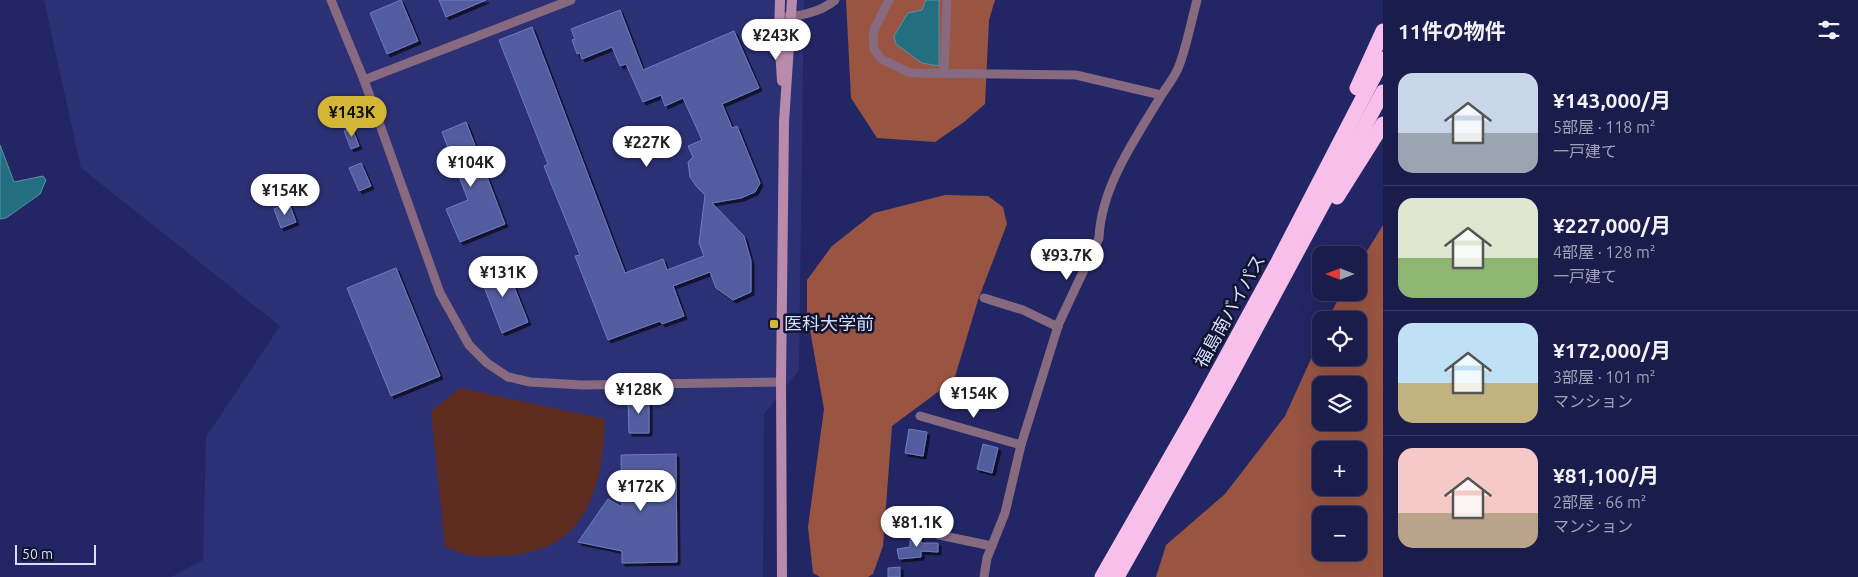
<!DOCTYPE html>
<html lang="ja">
<meta charset="utf-8">
<style>
body{margin:0;font-family:Ubuntu,"Noto Sans JP",sans-serif;background:#232552;color:#f1f3f6;height:100vh;display:flex;flex-direction:column;font-size:19px;white-space:nowrap}
*{box-sizing:border-box;margin:0}
p{font-size:16px;color:#9fa1b5}
.icon{flex:none;width:28px;height:28px;fill:none;stroke:currentColor;stroke-width:2;stroke-linecap:round;stroke-linejoin:round}
.map{position:relative;flex:1;overflow:hidden}
.panel{display:flex;flex-direction:column;background:#1a1c4b;width:475px}
.panel>*{flex:none}
.needle{width:32px;rotate:270deg}
.tools{position:absolute;left:1312px;top:246px;display:grid;gap:10px}
.tools a{display:grid;place-items:center;width:55px;height:55px;border-radius:10px;background:#1a1c4b;box-shadow:0 5px 20px #0002,0 0 0 1px #383a63;font-size:25px}
.scale{position:absolute;left:15px;bottom:12px;width:81px;box-sizing:border-box;padding-left:5px;border:2px solid #d8dffe;border-top:0;font-size:14px;line-height:18px;white-space:nowrap;color:#d8dffe;-webkit-text-stroke:4px #11142f;paint-order:stroke}
.price{position:absolute;translate:-50% -42px;padding:0 11px;border-radius:18px;background:#fff;color:#222;font-size:16px;line-height:32px;filter:drop-shadow(0 1px 2px #0008)}
.price::after{content:'';position:absolute;left:50%;top:30px;width:15px;height:11px;margin-left:-8px;background:inherit;clip-path:polygon(0 0,100% 0,50% 100%)}
.price.active{background:#d3b635;color:#111}
ul{padding:0;list-style:none}
li{display:flex;align-items:center;gap:15px;height:125px;padding:0 15px}
li+li{border-top:1px solid #383a63}
li span{display:grid;place-items:center;flex:none;width:140px;height:100px;border-radius:15px;color:#555}
li>.icon{margin-inline-start:auto}
span .icon{width:60px;height:60px;fill:#fffc;stroke-width:1}
li b{font-size:21px}
h2{display:flex;justify-content:space-between;align-items:center;height:60px;padding:0 15px;font-size:21px}
main{display:flex;flex:1;min-height:0}
.map>svg:first-child{display:block}
</style>
<main>
<div class="map">
<svg width="1383" height="577" viewBox="0 0 1383 577">
<defs>
<filter id="shadow"><feDropShadow dx="3" dy="3" stdDeviation="0" flood-color="#0009"/></filter>
</defs>
<rect width="100%" height="100%" fill="#232664"/>
<path fill="#2c3074" d="M44,0h760l-5,370 -35,44 -1,163h-592l32,-17 3,-123 74,-111 -199,-158z"/>
<path fill="#5e2c1e" d="M460,388l145,31c-3,73 -19,134 -104,137 -18,1 -40,1 -56,-10l-14,-135z"/>
<g fill="#995442" fill-rule="evenodd">
<path d="M846,0h149l-6,20 -4,84 -21,18 -29,20 -58,-4 -26,-40z"/>
<path d="M945,195l43,1 15,11 4,17 -29,76 -24,80 -62,46 -9,120 -10,28 -5,3h-48l-7,-4 -5,-46 16,-118 -17,-96v-33l25,-34 42,-33z"/>
<path d="M1383,225v352h-227l10,-32 59,-51 60,-78 36,-79v21h38v-38h-31l13,-27 18,-1v-28zM1321,385h38v37h-38zM1321,450h38v38h-38zM1321,515h38v37h-38z"/>
</g>
<g fill="#236f80" stroke="#5991a6">
<path d="M926,0h13v66l-17,-3 -26,-19 -2,-8 14,-23 14,-3z"/>
<path d="M0,145l14,37 29,-6 3,4 -6,14 -34,24 -6,1z"/>
</g>
<g fill="#525b9e" stroke="#707cc1" filter="url(#shadow)">
<path d="M401,0l17,41 -31,13 -17,-41z"/>
<path d="M439,0h47l-40,17z"/>
<path d="M620,10l23,60 91,-39 25,57 -37,16 10,24 5,-2 23,57 -5,9 -14,6 -29,5 32,33 7,25v31l-18,8 -17,-12 -6,-16 -37,14 11,30 -22,8 -2,-3 -52,19 -33,-84 5,-1 -36,-89 4,-2 -49,-124 33,-13 93,246 38,-14 4,11 37,-14 -5,-13 6,-48 -8,-8 -7,-10 -2,-15 5,-5 -5,-11 14,-6 -19,-42 -18,8 -4,-11 -18,7 -17,-38 -6,2 -8,-19 -30,12 -2,-6 -3,1 -5,-14 3,-1 -4,-10z"/>
<path d="M466,122l39,102 -45,18 -14,-33 22,-9 -26,-68z"/>
<path d="M352,128l7,18 -8,3 -7,-18z"/>
<path d="M361,163l10,23 -12,5 -10,-23z"/>
<path d="M289,203l7,19 -15,6 -7,-19z"/>
<path d="M505,264l23,58 -26,11 -23,-59z"/>
<path d="M396,268l44,108 -49,20 -44,-108z"/>
<path d="M628,398h21v35h-20z"/>
<path d="M909,429l18,3 -4,24 -18,-3z"/>
<path d="M983,444l15,4 -6,25 -15,-4z"/>
<path d="M676,454l1,108 -55,1v-12l-44,-9 30,-43 14,8 -1,-52z"/>
<path d="M910,533h11v10h17v9l-17,-1v6l-22,2 -2,-10 13,-2z"/>
<path d="M900,567v10h-12v-9z"/>
</g>
<g fill="none" stroke-linecap="round" stroke-linejoin="round">
<g stroke="#876a7f" stroke-width="9">
<path d="M331,0l33,80 76,213 29,52 18,18 21,14 22,5 53,3 198,-3"/>
<path d="M889,0l-15,30 -1,9 1,10 7,10 29,14 166,2 85,20"/>
<path d="M780,17c18,0 41,-5 55,-17"/>
<path d="M944,74l3,-74"/>
<path d="M364,80l207,-80"/>
<path d="M984,298l39,12 35,17"/>
<path d="M920,416l101,29"/>
<path d="M939,535l53,11"/>
<path d="M984,577l3,-19 18,-45 16,-68 38,-122 40,-85c2,-51 36,-99 62,-142 6,-10 14,-19 18,-30 8,-21 12,-44 18,-66"/>
</g>
<g stroke="#b88aac" stroke-width="10">
<path d="M780,0l-1,32 3,49"/>
<path d="M782,577l-1,-195 3,-260 8,-122"/>
</g>
<g stroke="#f8bfea" stroke-width="15">
<path d="M1357,88l26,-57"/>
<path d="M1337,197l46,-73"/>
<path d="M1102,577l92,-161 84,-154 105,-203"/>
<path d="M1117,577l112,-199 154,-286"/>
</g>
</g>
<rect fill="#d3b635" stroke="#11142f" stroke-width="2" x="769" y="319" width="10" height="10" rx="2.5"/>
<g text-anchor="middle" stroke-width="5" stroke-linejoin="round" paint-order="stroke">
<g font-size="18" fill="#d8dffe" stroke="#11142f">
<text transform="translate(1230 311) rotate(-61)" y="6">福島南バイパス</text>
</g>
<g font-size="18" fill="#d8dffe" stroke="#11142f" text-anchor="start">
<text x="784" y="330">医科大学前</text>
</g>
</g>
</svg>
<div class="tools">
<a><svg class="needle" viewBox="-14 -14 28 28"><path d="M0-13l5 13h-10z" fill="#e53935"/><path d="M0 13l5-13h-10z" fill="#9fa1b5"/></svg></a>
<a><svg class="icon" aria-label="locate" viewBox="0 0 24 24"><circle cx="12" cy="12" r="6"/><path d="M12 2v4M12 18v4M2 12h4M18 12h4"/></svg></a>
<a><svg class="icon" aria-label="layers" viewBox="0 0 24 24"><path d="M12 4l9 5-9 5-9-5zM3 14l9 5 9-5"/></svg></a>
<a>+</a>
<a>−</a>
</div>
<div class="scale">50 m</div>
<b class="price" style="left:776px;top:61px">¥243K</b>
<b class="price active" style="left:352px;top:138px">¥143K</b>
<b class="price" style="left:647px;top:168px">¥227K</b>
<b class="price" style="left:471px;top:188px">¥104K</b>
<b class="price" style="left:285px;top:216px">¥154K</b>
<b class="price" style="left:1067px;top:281px">¥93.7K</b>
<b class="price" style="left:503px;top:298px">¥131K</b>
<b class="price" style="left:639px;top:415px">¥128K</b>
<b class="price" style="left:974px;top:419px">¥154K</b>
<b class="price" style="left:641px;top:512px">¥172K</b>
<b class="price" style="left:917px;top:548px">¥81.1K</b>
</div>
<section class="panel">
<h2>11件の物件<svg class="icon" aria-label="filters" viewBox="0 0 24 24"><path d="M4 7h16M4 17h16"/><circle cx="9" cy="7" r="2"/><circle cx="15" cy="17" r="2"/></svg></h2>
<ul>
<li><span style="background:linear-gradient(#c9d6e8 60%,#9aa5b1 0)"><svg class="icon" aria-label="home" viewBox="0 0 24 24"><path d="M3 11l9-7 9 7M6 9v11h12V9"/></svg></span><div><b>¥143,000/月</b><p>5部屋 · 118 m²</p><p>一戸建て</p></div></li>
<li><span style="background:linear-gradient(#dfe7d0 60%,#8fb573 0)"><svg class="icon" aria-label="home" viewBox="0 0 24 24"><path d="M3 11l9-7 9 7M6 9v11h12V9"/></svg></span><div><b>¥227,000/月</b><p>4部屋 · 128 m²</p><p>一戸建て</p></div></li>
<li><span style="background:linear-gradient(#bfe0f5 60%,#c2b280 0)"><svg class="icon" aria-label="home" viewBox="0 0 24 24"><path d="M3 11l9-7 9 7M6 9v11h12V9"/></svg></span><div><b>¥172,000/月</b><p>3部屋 · 101 m²</p><p>マンション</p></div></li>
<li><span style="background:linear-gradient(#f6c9c9 65%,#b9a48a 0)"><svg class="icon" aria-label="home" viewBox="0 0 24 24"><path d="M3 11l9-7 9 7M6 9v11h12V9"/></svg></span><div><b>¥81,100/月</b><p>2部屋 · 66 m²</p><p>マンション</p></div></li>
</ul>
</section>
</main>
